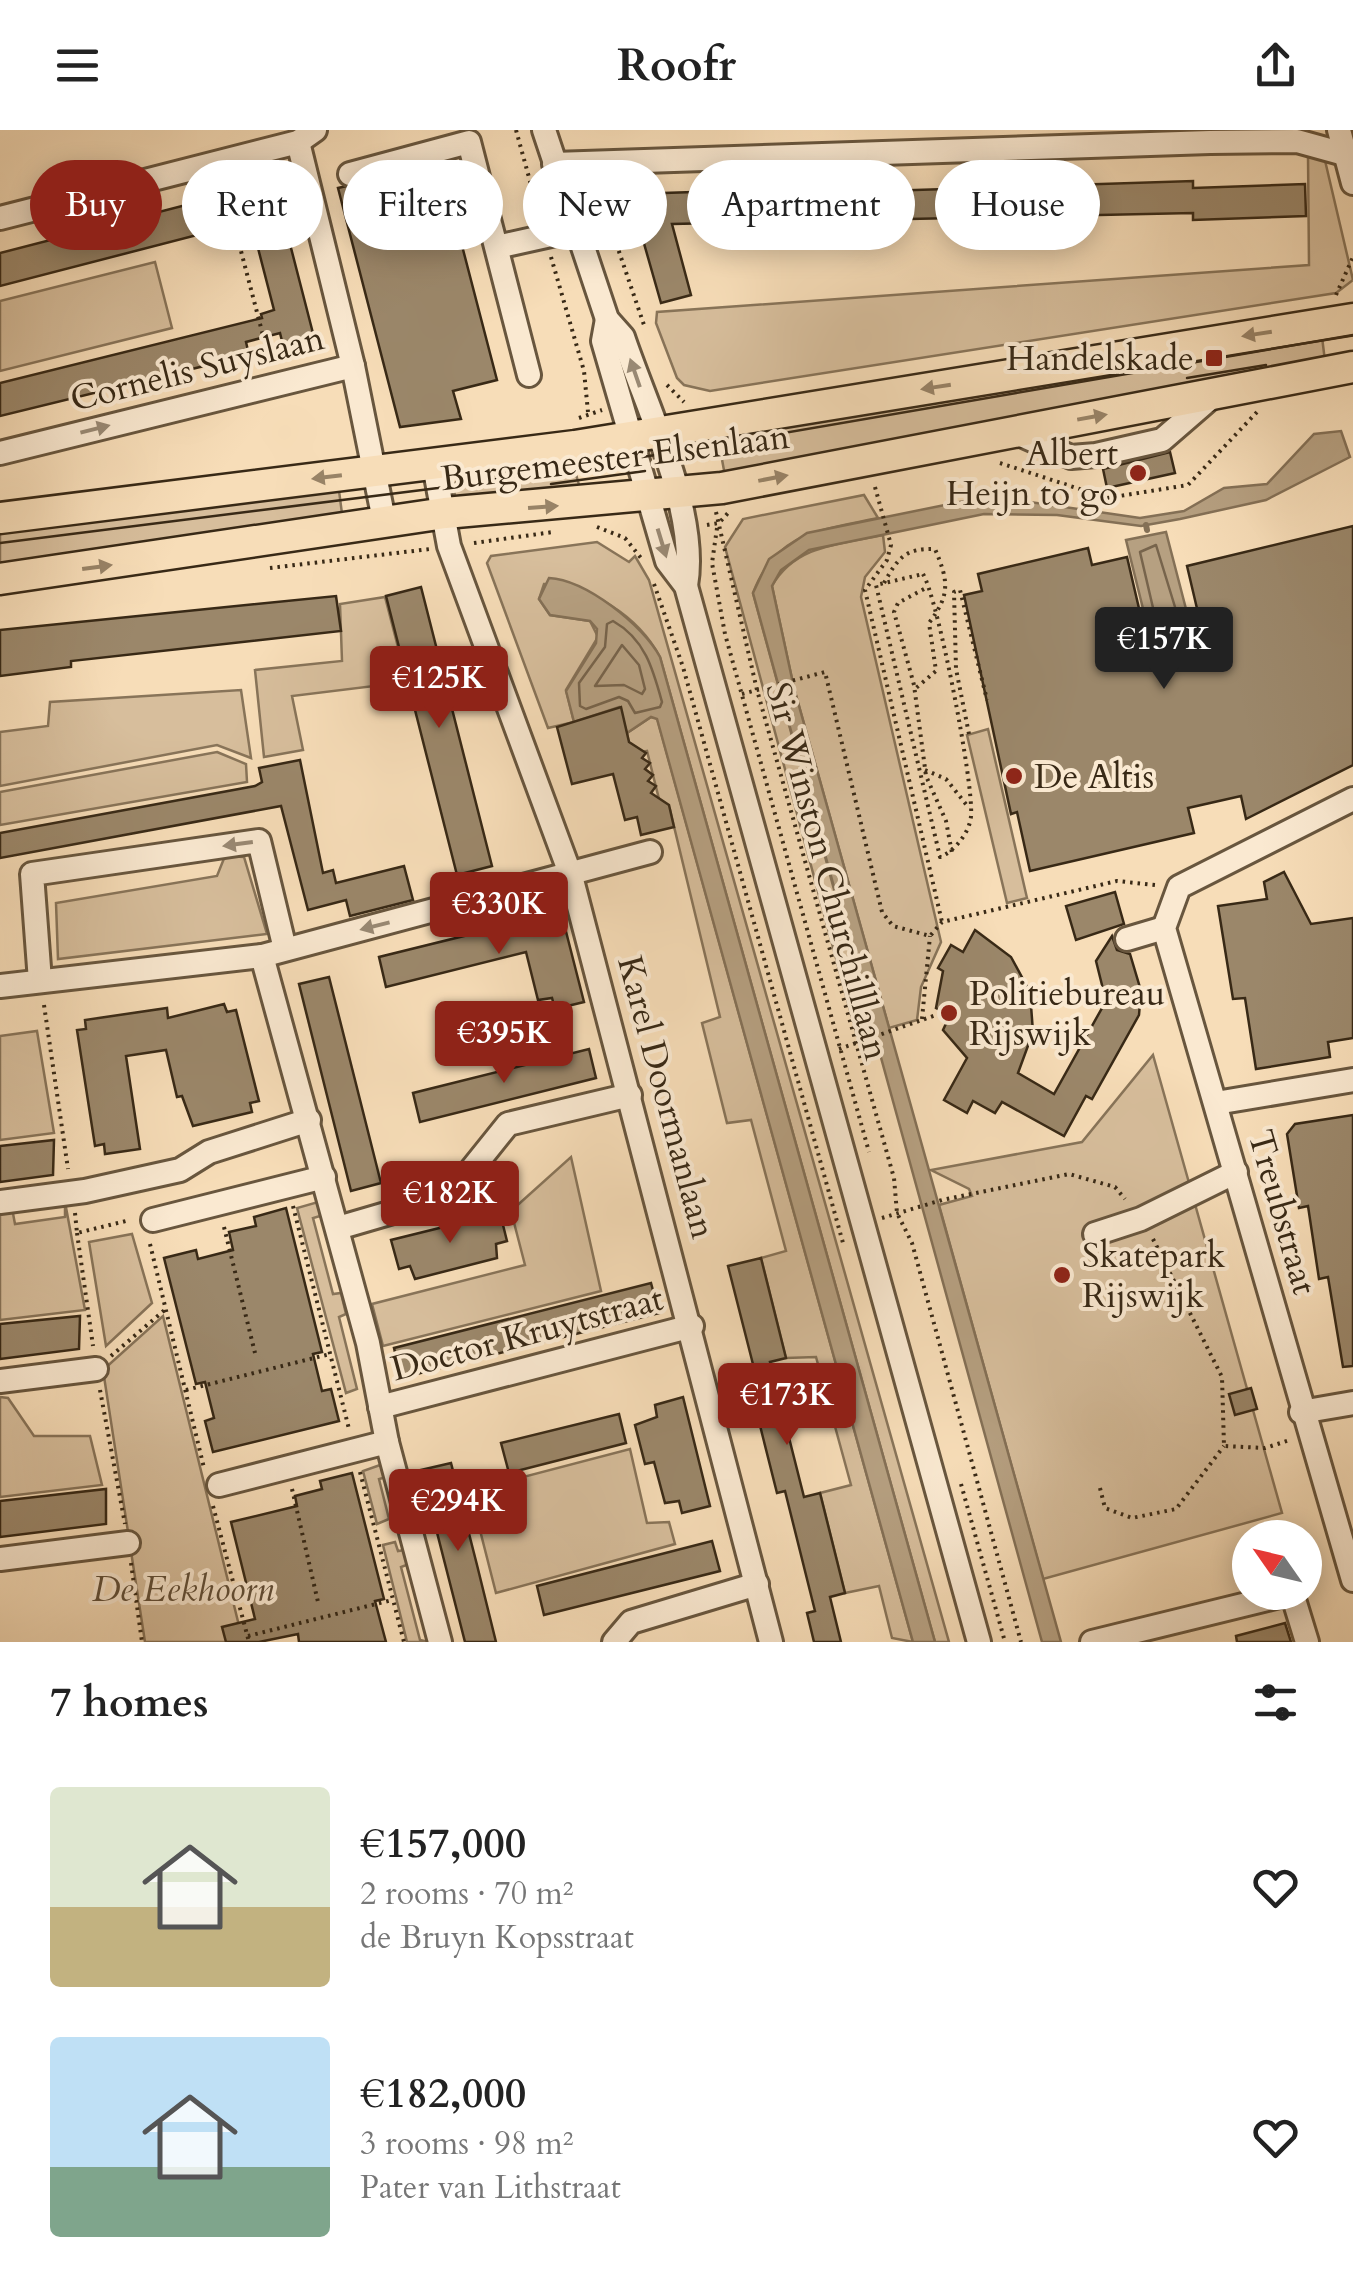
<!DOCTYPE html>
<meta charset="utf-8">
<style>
body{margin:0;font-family:Cardo,serif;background:#f6f6f6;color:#222;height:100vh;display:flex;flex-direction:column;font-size:38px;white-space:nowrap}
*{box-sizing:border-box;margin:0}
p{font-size:32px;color:#767676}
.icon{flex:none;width:55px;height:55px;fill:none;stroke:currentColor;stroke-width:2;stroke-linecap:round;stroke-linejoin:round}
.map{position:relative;height:1512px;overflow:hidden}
.details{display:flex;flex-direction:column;background:#fff;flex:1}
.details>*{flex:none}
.banner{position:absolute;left:30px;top:30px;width:1295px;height:90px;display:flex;gap:20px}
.needle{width:65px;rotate:304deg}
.controls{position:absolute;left:1232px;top:1390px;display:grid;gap:20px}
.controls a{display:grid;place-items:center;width:90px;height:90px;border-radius:50%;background:#fff;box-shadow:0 5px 25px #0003;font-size:50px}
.price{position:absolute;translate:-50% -85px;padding:0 22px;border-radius:10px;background:#8f2418;color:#fff;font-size:32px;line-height:65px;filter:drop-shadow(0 2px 5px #0008)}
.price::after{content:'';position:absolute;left:50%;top:60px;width:30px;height:22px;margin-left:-15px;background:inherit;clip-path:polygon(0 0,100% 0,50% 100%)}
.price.selected{background:#222;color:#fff}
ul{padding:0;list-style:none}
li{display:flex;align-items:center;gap:30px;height:250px;padding:0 50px}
li span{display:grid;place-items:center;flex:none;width:280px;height:200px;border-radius:10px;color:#555}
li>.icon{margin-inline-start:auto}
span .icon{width:120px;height:120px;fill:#fffc;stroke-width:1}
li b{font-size:42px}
h2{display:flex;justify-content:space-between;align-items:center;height:120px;padding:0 50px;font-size:42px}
.tag{padding:0 35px;border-radius:45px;background:#fff;box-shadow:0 5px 25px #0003;font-size:35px;line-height:90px}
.tag.selected{background:#8f2418;color:#fff}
header{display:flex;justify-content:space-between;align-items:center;height:130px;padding:0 50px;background:#fff;font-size:45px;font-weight:600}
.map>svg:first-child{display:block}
</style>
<header><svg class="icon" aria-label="menu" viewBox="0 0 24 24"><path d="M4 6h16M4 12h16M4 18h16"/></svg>Roofr<svg class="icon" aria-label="share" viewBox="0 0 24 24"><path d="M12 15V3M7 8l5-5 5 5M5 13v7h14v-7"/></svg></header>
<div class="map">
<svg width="1353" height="1512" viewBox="0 0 1353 1512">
<rect width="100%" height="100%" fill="#f7ddb8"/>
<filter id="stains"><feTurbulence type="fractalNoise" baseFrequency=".002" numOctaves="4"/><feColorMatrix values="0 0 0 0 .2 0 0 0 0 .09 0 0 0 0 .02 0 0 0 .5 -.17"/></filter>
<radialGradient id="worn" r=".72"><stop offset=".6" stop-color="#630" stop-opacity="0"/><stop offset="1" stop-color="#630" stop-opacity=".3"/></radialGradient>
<g fill="#d7be9c" stroke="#887459" stroke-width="2.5">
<path d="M1323,22l30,128 -17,13 -626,98 -26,-6 -7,-7 -21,-55 1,-11 652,-47 -1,-110z"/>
<path d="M155,132l17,66 -172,43v-70z"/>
<path d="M1322,207l3,24 -172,29 -78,24 -349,67 -8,-43z"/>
<path d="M570,323l11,39 -126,7 -1,-15 9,-9 69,-8z"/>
<path d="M338,353l6,46 -344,43v-46z"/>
<path d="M864,365l14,23c-57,12 -102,14 -125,75l120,439 -16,4 -132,-489 18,-28z"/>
<path d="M883,405l2,17 -20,25 -4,20 80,345 -20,45 -4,33 -28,8 -95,-340 -22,-102c23,-41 68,-42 111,-51z"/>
<path d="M597,412l32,20 6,-6 14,24 300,1062h-14l-275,-985c-22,-41 -70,-72 -116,-73l-5,15 11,16 40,6 8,16 -32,53 8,32 -26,6 -61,-165 4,-7z"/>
<path d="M385,467l22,85 -115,14 11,54 -39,7 -9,-87 87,-9 -2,-57z"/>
<path d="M241,560l10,68 -34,-13 -217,41v-54l48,-6 2,-24z"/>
<path d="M651,587l6,1 256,924 -21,-4 -13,-52 -34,7 -25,-100 31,-8 -35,-128 -30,1 -25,-100 25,-7 -35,-131 -24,3 -25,-100 18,-6 -50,-207 -8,1 -15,-60 -16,3 -4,-21z"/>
<path d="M988,599l39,169 -20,5 -40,-168z"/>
<path d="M217,622l29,12 1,18 -247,43v-33z"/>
<path d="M225,726l19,1 23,77 -209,25 -2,-56 161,-27z"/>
<path d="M37,901l17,102 -54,7v-104z"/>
<path d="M1153,925l129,458 -239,66 -104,-374 33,-9 -3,-7 -38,-19 151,-28z"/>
<path d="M571,1027l30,134 -218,55 -11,-42 153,-39 -14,-54z"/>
<path d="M65,1072l20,108 -85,10v-111l12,-1 3,16 50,-7z"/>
<path d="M318,1072l2,14 -7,2 20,76 8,-1 5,21 -7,3 18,72 -11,4 -49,-185z"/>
<path d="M132,1104l20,69 -46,43 -17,-104z"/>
<path d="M163,1186l80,326h-98l-42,-272z"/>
<path d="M0,1267l8,1 26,38h56l12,49 -102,12z"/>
<path d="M630,1319l17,74 22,-1 6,22 -179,49 -26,-102z"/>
<path d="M383,1334l3,13 -7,2 10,40 -12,5 -14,-53z"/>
<path d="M395,1412l3,9 7,-1 4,14 -8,3 19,73 9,2h-22l-24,-97z"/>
</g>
<g fill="#b6a081" stroke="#847056" stroke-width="2.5">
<path d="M1341,301l9,26 -84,43 -86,19 -39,7 -84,-11 -73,-1 -175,36 -28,20 -9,16 22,102 267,954h-19l-289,-1049 16,-34 38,-26 182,-37 151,22 44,-7 40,-23 43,-4 47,-50z"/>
<path d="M1166,402l26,100 -41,9 -25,-101z"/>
<path d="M549,448c37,2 94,47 111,79l275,985h-22l-256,-923 -6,-2 -24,16 -8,-26 -45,15 -8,-31 30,-48 1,-14 -7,-8 -40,-6 -11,-16z"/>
</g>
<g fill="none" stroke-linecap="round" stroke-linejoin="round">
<g stroke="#77644c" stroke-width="2.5">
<path d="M1156,415l23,75 -17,8 -5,-3 -17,-73z"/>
<path d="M613,491c32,18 40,48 49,81l-2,5 -25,6 -7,-12 -9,-4 -33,12 -6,-3 -1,-23 26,-36 2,-23z"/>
<path d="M622,515l17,20 6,24 -3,5 -18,-9 -29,1z"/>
</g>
<path stroke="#847056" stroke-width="6" d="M1146,395l1,5"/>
</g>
<g fill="#9b876a" stroke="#382916" stroke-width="2.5">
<path d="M441,35l56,215 -44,11 8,28 -61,8 -62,-239z"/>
<path d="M1193,51v7l112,-4 1,32 -113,4v-7l-521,11 19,71 -30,8 -22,-77h-7l-1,-7 34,-10 -1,-16 125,-4v5z"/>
<path d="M274,52l41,159 -31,8 -4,-16 -34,9 3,13 -249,61v-33l262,-65 -1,-4 13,-4 -23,-89 -251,65v-33l209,-54 2,9 34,-9 -2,-9z"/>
<path d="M1170,322l5,21 -68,15 -4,-19z"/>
<path d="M1353,396v239l-107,54 -5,-23 -53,12 6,25 -164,38 -13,-59 -6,2 -47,-219 18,-4 -4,-17 110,-26 4,17 35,-8 21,90 55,-13 -16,-68z"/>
<path d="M421,457l71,279 -35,9 -71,-279z"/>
<path d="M336,466l5,35 -270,30v6l-71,9v-46z"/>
<path d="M621,577l8,35 17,11 -4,5 8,5 -5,6 8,6 -5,6 8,5 -5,7 18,12 5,22 -33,8 -4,-18 -12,3 -12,-46 -41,10 -15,-57z"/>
<path d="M300,630l23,113 10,-3 3,13 68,-17 9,34 -63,16 -4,-16 -38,10 -27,-104 -281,52v-25l255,-47 7,-4 -3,-14z"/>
<path d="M1284,742l27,52 42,-6v120l-25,4 2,15 -74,12 -11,-71 -12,1 -15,-93 49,-7 -3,-17z"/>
<path d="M1115,762l9,32 -48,16 -10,-34z"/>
<path d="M561,782l23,90 -29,7 -3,-11 -14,2 -12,-48 -140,35 -7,-30z"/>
<path d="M975,800l36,27 19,35 3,40 -15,41 36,21 48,-86 2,-15 -8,-32 16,-25 5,14 13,4 11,37 -2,24 -47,84 -6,-3 -22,40 -62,-34 -7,11 -22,-12 -6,12 -23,-13 23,-42 -24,-28 7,-15 -14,-7 7,-37 -5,-3 13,-23 12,7z"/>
<path d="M329,847l52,206 -30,8 -52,-207z"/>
<path d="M224,874l3,8 9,-2 23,91 -9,2 2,9 -59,14 -11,-30 -5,1 -11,-47 -40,6 14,93 -35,5 -1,-10 -9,2 -18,-116 9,-1 -1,-9 82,-12 1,10z"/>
<path d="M589,919l7,29 -176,44 -7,-29z"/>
<path d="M1353,985v251l-10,1 -15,-90 -9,2 -11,-73 -9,2 -12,-74 8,-10z"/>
<path d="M54,1010l-1,35 -53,7v-36z"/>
<path d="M286,1078l36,144 -9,2 9,37 9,-2 8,32 -126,31 -8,-31 9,-3 -9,-36 -9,2 -32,-126 32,-8 2,9 35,-9 -4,-18 27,-6 -2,-9z"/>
<path d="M500,1083l7,28 -11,3 1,14 -82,21 -5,-13 -11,3 -8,-29z"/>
<path d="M761,1128l25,100 -16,4 12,48 22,87 16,-4 25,100 -15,4 11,45h-27l-7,-29 8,-2 -30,-120 -8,2 -29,-115 8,-2 -28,-110z"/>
<path d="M651,1153l8,30 -258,65 -7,-30z"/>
<path d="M80,1186l-1,33 -79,10v-35z"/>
<path d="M1251,1258l6,21 -22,6 -6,-21z"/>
<path d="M683,1267l27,109 -28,7 -3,-12 -14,2 -11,-41 -9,2 -10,-39 22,-8 -2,-12z"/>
<path d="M619,1284l7,29 -117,30 -8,-30z"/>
<path d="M451,1333l26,102 19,77h-31l-44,-172z"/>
<path d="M352,1343l32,126 -9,2 11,41h-87l-1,-8 -39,8h-33l-4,-15 33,-8 -24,-97 66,-16 -2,-10 27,-7 -2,-8z"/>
<path d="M106,1359v35l-106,13v-36z"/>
<path d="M712,1411l8,30 -176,44 -7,-29z"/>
<path d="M1285,1493l6,19h-54l-1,-6z"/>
</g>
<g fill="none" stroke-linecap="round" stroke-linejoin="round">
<defs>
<g id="minor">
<path d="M544,0l63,189 16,18c24,72 76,175 63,249"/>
<path d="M1339,0l14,53"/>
<path d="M298,12l55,224 32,159"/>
<path d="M554,34l656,-22 87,-1 47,13 9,-2"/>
<path d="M350,44l119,-32 60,233"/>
<path d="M0,88l298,-76 17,-12"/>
<path d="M497,117l81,-18"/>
<path d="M607,189l-4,22 64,220 19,25 293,1056"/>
<path d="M1012,301l59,26 25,-2 66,-15 52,-45"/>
<path d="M0,323l353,-87"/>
<path d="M434,335l15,81 122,330 200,766"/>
<path d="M1353,669l-174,88 -15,41 189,652"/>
<path d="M1127,809l37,-11"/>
<path d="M262,826l106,387 19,99 53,200"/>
<path d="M40,851l-8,-107 227,-33 26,108"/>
<path d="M0,856l262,-30 388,-104"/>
<path d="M1216,973l137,-23"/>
<path d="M0,1072l85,-11 95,-21 29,-18 100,-32"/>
<path d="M153,1090l171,-43"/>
<path d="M338,1098l113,-33 57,-71 122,-29"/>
<path d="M1095,1104l46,-15 95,-47"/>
<path d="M0,1251l96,-12"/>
<path d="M380,1277l312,-81"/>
<path d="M1301,1282l52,-9"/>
<path d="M219,1355l168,-43"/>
<path d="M0,1429l128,-16"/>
<path d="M614,1512l17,-20 126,-38"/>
<path d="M1092,1512l200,-49 15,49"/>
</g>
<g id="major">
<path d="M0,388l575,-72 778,-127"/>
<path d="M0,449l445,-66 277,-25 631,-121"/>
</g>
</defs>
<use href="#minor" stroke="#68563e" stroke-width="28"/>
<use href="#major" stroke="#382916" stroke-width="35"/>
<g stroke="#382916" stroke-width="4" stroke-dasharray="2.5 5" stroke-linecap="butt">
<path d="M516,0l23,84"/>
<path d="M224,56l47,180"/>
<path d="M597,57l47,138"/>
<path d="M551,127l33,114 4,41"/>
<path d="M1336,165l17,-38"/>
<path d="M667,255l17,17"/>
<path d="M579,288l23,-8"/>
<path d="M1000,333l107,35 81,-13 69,-73"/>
<path d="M875,357l16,58 -4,15 -22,30 77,332"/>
<path d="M716,382l41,178 137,488 3,35 15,30 109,399"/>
<path d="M707,395l12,-2 9,-10"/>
<path d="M597,397l28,11 16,20"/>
<path d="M717,398l-5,35 13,71 144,518"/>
<path d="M474,413l79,-11"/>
<path d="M270,438l160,-19"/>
<path d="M923,444c15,25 51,210 48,242 -1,16 -17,36 -31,41l-64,-272z"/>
<path d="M884,453c14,-25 21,-35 51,-34 14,33 15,46 -6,74l7,48 -20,17"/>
<path d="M654,454l29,83 160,576"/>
<path d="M924,459l-26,14 -4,9 20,73 12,91 20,45 6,32"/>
<path d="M742,564l83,-22 57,240 11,14 37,10 12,-14 175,-41 38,4"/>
<path d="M969,604l-13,-65 -2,-77 6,-2 27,110"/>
<path d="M925,640l21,9 23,29"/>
<path d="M44,875l24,164"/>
<path d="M922,889l8,-83"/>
<path d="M839,919l100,-35"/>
<path d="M293,1076l56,223"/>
<path d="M75,1083l2,20 53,-13"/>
<path d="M882,1088l60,-18 127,-26 46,13 10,12"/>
<path d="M224,1097l31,126"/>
<path d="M77,1103l16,113"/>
<path d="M1153,1109l69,138 2,69 41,2 25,-8"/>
<path d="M150,1114l54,224"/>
<path d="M111,1226l56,-48"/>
<path d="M100,1260l25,134"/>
<path d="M186,1260l144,-36"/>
<path d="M360,1342l44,170"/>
<path d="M961,1354l44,158"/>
<path d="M1100,1358l5,20 27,10 44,-9 48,-63"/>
<path d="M292,1359l26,113"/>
<path d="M213,1376l36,136"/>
<path d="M131,1433l11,79"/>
<path d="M248,1506l144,-36"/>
</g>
<use href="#minor" stroke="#fae9d1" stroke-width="22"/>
<use href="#major" stroke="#f7ddb8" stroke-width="30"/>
<g stroke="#382916" stroke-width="2.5">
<path d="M1187,248l79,-13"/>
<path d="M551,354l94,-13"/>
<path d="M0,413l438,-55 224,-34 691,-119"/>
</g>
</g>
<defs><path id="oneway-solid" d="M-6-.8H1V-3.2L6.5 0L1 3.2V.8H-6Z" transform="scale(2.5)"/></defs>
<g fill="#988367">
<use href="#oneway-solid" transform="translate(1257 204) rotate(171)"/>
<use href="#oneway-solid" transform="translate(936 257) rotate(171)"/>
<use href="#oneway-solid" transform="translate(1092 287) rotate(-10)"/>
<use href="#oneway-solid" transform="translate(327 347) rotate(173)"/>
<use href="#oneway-solid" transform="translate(773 348) rotate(-11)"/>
<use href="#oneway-solid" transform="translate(543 377) rotate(-4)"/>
<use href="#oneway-solid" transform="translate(97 437) rotate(-8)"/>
</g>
<g fill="#998974">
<use href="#oneway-solid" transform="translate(635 243) rotate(-109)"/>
<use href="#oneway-solid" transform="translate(95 299) rotate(-14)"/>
<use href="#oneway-solid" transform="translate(662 413) rotate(73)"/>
<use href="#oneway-solid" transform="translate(238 714) rotate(172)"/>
<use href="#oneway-solid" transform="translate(375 796) rotate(166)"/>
</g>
<g fill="#8f2418" stroke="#fae9d1" stroke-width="4">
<rect x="1204" y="218" width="20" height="20" rx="5"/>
<circle cx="1138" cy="343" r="10"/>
<circle cx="1014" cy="646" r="10"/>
<circle cx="949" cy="883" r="10"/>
<circle cx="1062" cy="1145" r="10"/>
</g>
<g text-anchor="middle" stroke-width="8" stroke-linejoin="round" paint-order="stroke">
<g font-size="35" fill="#382916" stroke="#fae9d1" text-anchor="start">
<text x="1194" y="240" text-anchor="end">Handelskade</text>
<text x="1118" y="335" text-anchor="end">Albert<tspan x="1118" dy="40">Heijn to go</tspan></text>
<text x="1034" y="658">De Altis</text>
<text x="969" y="875">Politiebureau<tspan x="969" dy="40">Rijswijk</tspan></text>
<text x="1082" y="1137">Skatepark<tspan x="1082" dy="40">Rijswijk</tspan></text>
</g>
<g font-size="35" fill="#382916" stroke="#fae9d1">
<text transform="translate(197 238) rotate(-14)" y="12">Cornelis Suyslaan</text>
<text transform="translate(615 327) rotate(-7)" y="12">Burgemeester Elsenlaan</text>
<text transform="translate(828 741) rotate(75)" y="12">Sir Winston Churchilllaan</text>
<text transform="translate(667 967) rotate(75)" y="12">Karel Doormanlaan</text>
<text transform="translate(1283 1082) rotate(74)" y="12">Treubstraat</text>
<text transform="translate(527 1203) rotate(-15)" y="12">Doctor Kruytstraat</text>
</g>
<g font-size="35" font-style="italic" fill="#604e38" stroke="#fae9d1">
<text x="183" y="1471">De Eekhoorn</text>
</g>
</g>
<rect width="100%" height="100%" filter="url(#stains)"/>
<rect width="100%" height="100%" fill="url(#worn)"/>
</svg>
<div class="controls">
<a><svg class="needle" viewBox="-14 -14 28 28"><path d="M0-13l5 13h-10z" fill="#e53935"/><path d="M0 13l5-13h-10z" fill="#767676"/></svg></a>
</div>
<b class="price selected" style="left:1164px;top:562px">€157K</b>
<b class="price" style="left:439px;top:601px">€125K</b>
<b class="price" style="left:499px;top:827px">€330K</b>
<b class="price" style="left:504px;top:956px">€395K</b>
<b class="price" style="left:450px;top:1116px">€182K</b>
<b class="price" style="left:787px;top:1318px">€173K</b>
<b class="price" style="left:458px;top:1424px">€294K</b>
<div class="banner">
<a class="tag selected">Buy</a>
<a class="tag">Rent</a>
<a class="tag">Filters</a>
<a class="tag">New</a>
<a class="tag">Apartment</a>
<a class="tag">House</a>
</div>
</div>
<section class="details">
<h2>7 homes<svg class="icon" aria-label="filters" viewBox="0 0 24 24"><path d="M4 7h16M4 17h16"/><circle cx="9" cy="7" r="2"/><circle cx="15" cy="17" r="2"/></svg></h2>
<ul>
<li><span style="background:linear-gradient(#dfe7d0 60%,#c2b280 0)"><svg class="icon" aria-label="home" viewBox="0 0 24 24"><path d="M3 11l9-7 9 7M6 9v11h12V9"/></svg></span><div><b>€157,000</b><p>2 rooms · 70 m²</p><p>de Bruyn Kopsstraat</p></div><svg class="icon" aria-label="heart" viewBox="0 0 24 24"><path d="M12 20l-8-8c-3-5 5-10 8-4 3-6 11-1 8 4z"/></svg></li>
<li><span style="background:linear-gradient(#bfe0f5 65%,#7fa58c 0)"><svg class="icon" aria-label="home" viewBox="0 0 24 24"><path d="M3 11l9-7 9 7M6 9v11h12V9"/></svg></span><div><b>€182,000</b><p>3 rooms · 98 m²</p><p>Pater van Lithstraat</p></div><svg class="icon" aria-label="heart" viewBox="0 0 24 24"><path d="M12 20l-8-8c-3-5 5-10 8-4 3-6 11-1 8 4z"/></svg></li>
</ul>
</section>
